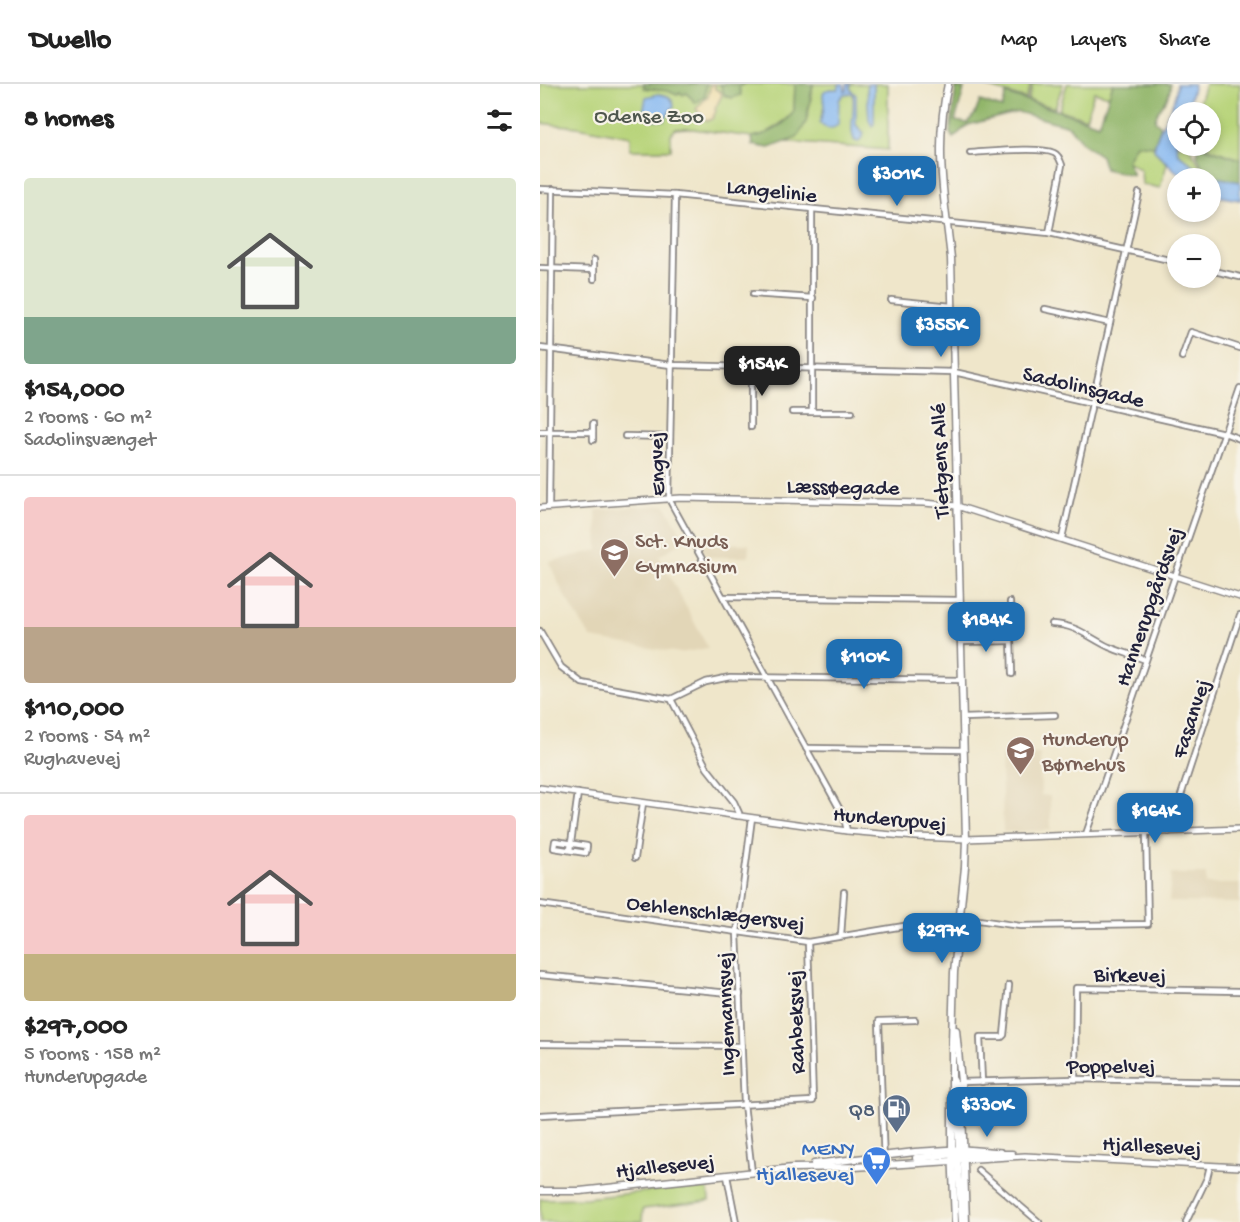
<!DOCTYPE html>
<meta charset="utf-8">
<style>
body{margin:0;font-family:"Gochi Hand",sans-serif;background:#f2f2f2;color:#222;height:100vh;display:flex;flex-direction:column;font-size:22px;white-space:nowrap}
*{box-sizing:border-box;margin:0}
p{font-size:20px;color:#767676}
.icon{flex:none;width:33px;height:33px;fill:none;stroke:currentColor;stroke-width:2;stroke-linecap:round;stroke-linejoin:round}
.map{position:relative;flex:1;overflow:hidden}
.drawer{display:flex;flex-direction:column;background:#fff;width:540px}
.drawer>*{flex:none}
.fabs{position:absolute;left:627px;top:18px;display:grid;gap:12px}
.fabs a{display:grid;place-items:center;width:54px;height:54px;border-radius:50%;background:#fff;box-shadow:0 3px 9px #0003;font-size:30px}
.price{position:absolute;translate:-50% -51px;padding:0 14px;border-radius:12px;background:#1f6fb2;color:#fff;font-size:20px;line-height:39px;filter:drop-shadow(0 2px 3px #0008)}
.price::after{content:'';position:absolute;left:50%;top:36px;width:18px;height:14px;margin-left:-9px;background:inherit;clip-path:polygon(0 0,100% 0,50% 100%)}
.price.active{background:#222;color:#fff}
ul{padding:0;list-style:none}
li{display:grid;align-content:center;gap:12px;height:318px;padding:0 24px}
li+li{border-top:2px solid #e0e0e0}
li span{display:grid;place-items:center;height:186px;border-radius:6px;color:#555}
li>.icon{margin-inline-start:auto}
span .icon{width:108px;height:108px;fill:#fffc;stroke-width:1}
li b{font-size:26px}
h2{display:flex;justify-content:space-between;align-items:center;height:72px;padding:0 24px;font-size:26px}
header{display:flex;align-items:center;gap:36px;box-sizing:border-box;height:84px;padding:0 30px;background:#fff;border-bottom:2px solid #e0e0e0}
header strong{font-size:28px}
nav{display:flex;gap:33px;margin-inline-start:auto;font-size:21px}
main{display:flex;flex:1;min-height:0}
.map>svg:first-child{display:block}
</style>
<header>
<strong>Dwello</strong>
<nav><a>Map</a><a>Layers</a><a>Share</a></nav>
</header>
<main>
<section class="drawer">
<h2>8 homes<svg class="icon" aria-label="filters" viewBox="0 0 24 24"><path d="M4 7h16M4 17h16"/><circle cx="9" cy="7" r="2"/><circle cx="15" cy="17" r="2"/></svg></h2>
<ul>
<li><span style="background:linear-gradient(#dfe7d0 75%,#7fa58c 0)"><svg class="icon" aria-label="home" viewBox="0 0 24 24"><path d="M3 11l9-7 9 7M6 9v11h12V9"/></svg></span><div><b>$154,000</b><p>2 rooms · 60 m²</p><p>Sadolinsvænget</p></div></li>
<li><span style="background:linear-gradient(#f6c9c9 70%,#b9a48a 0)"><svg class="icon" aria-label="home" viewBox="0 0 24 24"><path d="M3 11l9-7 9 7M6 9v11h12V9"/></svg></span><div><b>$110,000</b><p>2 rooms · 54 m²</p><p>Rughavevej</p></div></li>
<li><span style="background:linear-gradient(#f6c9c9 75%,#c2b280 0)"><svg class="icon" aria-label="home" viewBox="0 0 24 24"><path d="M3 11l9-7 9 7M6 9v11h12V9"/></svg></span><div><b>$297,000</b><p>5 rooms · 158 m²</p><p>Hunderupgade</p></div></li>
</ul>
</section>
<div class="map">
<svg width="700" height="1138" viewBox="0 0 700 1138">
<rect width="100%" height="100%" fill="#f7f3e8"/>
<filter id="ink" filterUnits="userSpaceOnUse"><feTurbulence type="fractalNoise" baseFrequency=".0167" numOctaves="2"/><feDisplacementMap in="SourceGraphic" scale="12" xChannelSelector="R" yChannelSelector="G"/><feConvolveMatrix kernelMatrix="1 2 1 2 8 2 1 2 1" color-interpolation-filters="sRGB"/></filter>
<filter id="wash" filterUnits="userSpaceOnUse"><feTurbulence type="fractalNoise" baseFrequency=".008" numOctaves="4" result="noise"/><feDisplacementMap in="SourceGraphic" scale="24" xChannelSelector="R" yChannelSelector="G"/><feGaussianBlur stdDeviation="1.35" result="paint"/><feColorMatrix in="noise" values="0 0 0 0 0 0 0 0 0 0 0 0 0 0 0 0 0 1.4 0 .05"/><feComposite in="paint" operator="in"/></filter>
<g filter="url(#wash)">
<rect width="100%" height="100%" fill="#efe6ca"/>
<g fill="#e2d6b7">
<path d="M125,421l20,35 -26,16 49,92 -28,5 -89,-15 -27,-43 -15,-33 49,-12 -2,-40z"/>
<path d="M160,459l49,1 -1,13h-41z"/>
<path d="M500,670l1,41 9,1 1,34 -48,2 -2,-77z"/>
<path d="M631,790h35v10h34v19l-71,-1z"/>
</g>
<g fill="#b8d47a" stroke="#6d7b5a" stroke-width="1.5">
<path d="M0,0h255l-1,27 -3,5 -27,19 -12,2 -66,-9 -11,1 -4,5v16h-41v-13l-52,-10 -38,-4z"/>
<path d="M273,0h27l-2,5h-9l-8,28 18,4c-3,-10 -3,-20 5,-27l9,-1 1,47 5,2 4,-10 -7,-7v-30l-6,-6v-5h17l2,36 5,3v-39h14v66l-103,-8c25,-9 24,-35 28,-58z"/>
<path d="M438,0h53l-5,15z"/>
<path d="M493,0h30l-8,24 -27,-8z"/>
<path d="M527,0h46l-4,12 -15,-4 -8,26 -27,-8z"/>
<path d="M665,0h35v75l-38,-13h8v-34h-14z"/>
<path d="M637,47l1,15h11l16,29 -27,-22 -2,-10z"/>
<path d="M596,60l18,2v4l13,14 -7,24 -18,-4 -1,-14 -14,-9z"/>
<path d="M139,1104h29l1,13 -66,8 -1,13h-102v-23l46,-1z"/>
</g>
<g fill="#92b66a" stroke="#5a6c52" stroke-width="1.5">
<path d="M104,0h62l-1,12 -9,7 -10,-10 -3,2 -3,-3 -3,3 -9,-4 -24,-3z"/>
<path d="M180,0h25l-6,3 2,8 -9,3 -7,-2z"/>
<path d="M255,0h18l-7,38 -9,16 -28,10 -16,-3 -1,-8c16,-2 33,-12 42,-26z"/>
<path d="M573,0h57c2,16 -14,22 -15,37l6,5 -7,20 -18,-2 -9,17 6,14 -28,-6 -4,-13 -18,-12 -14,-18 -51,-14 -50,13 -15,13 -3,-5 6,-45 8,1 -9,32 12,2 8,-9 5,-13 22,7 4,-14 93,30z"/>
<path d="M660,62l40,13v23l-35,-7 -8,-21z"/>
</g>
<path fill="#eeda9e" stroke="#887e6c" stroke-width="1.5" d="M171,0h4v5l5,2 2,4 -7,14 1,2 -4,8 -5,2 -11,-12 12,-13z"/>
<g fill="#85b8f2" stroke="#546d96" stroke-width="1.5">
<path d="M300,0h4l1,7 2,-1v-6h3v5l6,6v30l8,9 -5,8 -4,-1c-7,-10 1,-35 -2,-48l-9,1 -5,6 -1,25c-6,5 -13,4 -18,-2 1,-5 4,-11 4,-16 0,-14 -7,-18 14,-18z"/>
<path d="M327,0h7v40l-2,2 -3,-6z"/>
<path d="M637,0h17l-7,27 -9,1 -2,31 2,10 27,22 35,7v18l-29,-5 -1,-17h-27l-29,-28c3,-24 22,-42 23,-66z"/>
<path d="M118,10c8,1 15,3 16,12l-10,14 -15,-1 -3,-5h-3l3,-17z"/>
</g>
</g>
<g filter="url(#ink)">
<g fill="none" stroke-linecap="round" stroke-linejoin="round">
<defs>
<g id="minor">
<path d="M430,69c18,-1 70,-7 84,0 5,2 6,7 8,12l-13,68"/>
<path d="M0,105l135,6 374,38 129,29"/>
<path d="M135,111l-6,304 175,318 3,14"/>
<path d="M272,125v203"/>
<path d="M0,184l54,2"/>
<path d="M670,186l30,7"/>
<path d="M54,195v-19"/>
<path d="M213,210l60,4"/>
<path d="M351,216l61,6"/>
<path d="M505,225l65,14"/>
<path d="M0,264l131,17 283,7 270,61 16,6"/>
<path d="M642,273l9,-25 49,16"/>
<path d="M252,328h60"/>
<path d="M53,340v16"/>
<path d="M211,343v-60"/>
<path d="M0,348h53"/>
<path d="M85,352l45,1"/>
<path d="M9,423l4,-318"/>
<path d="M522,454l77,-345"/>
<path d="M183,513l237,3"/>
<path d="M470,518l2,72"/>
<path d="M512,540c25,1 36,13 57,23 12,5 24,8 36,13"/>
<path d="M0,547l21,36 21,16 89,16 36,69 27,34 5,11 -1,3"/>
<path d="M421,558l50,-1"/>
<path d="M131,615l35,-17 24,-5 232,3"/>
<path d="M423,634l92,-3"/>
<path d="M266,664l158,2"/>
<path d="M212,734l-15,114 7,172 8,69"/>
<path d="M629,748l71,-217"/>
<path d="M546,750l154,-446"/>
<path d="M15,757l32,5 -1,7 -32,-5z"/>
<path d="M30,766l8,-57"/>
<path d="M95,774l8,-55"/>
<path d="M0,820l268,38 150,-25 62,9 128,-2 -2,-92"/>
<path d="M301,852l3,-44"/>
<path d="M0,891l200,19"/>
<path d="M0,960l202,2"/>
<path d="M535,995l1,-91 164,3"/>
<path d="M421,998l114,-3 165,3"/>
<path d="M442,998l-2,-45h22l2,-2 5,-50"/>
<path d="M0,1031l273,-14 -5,-159"/>
<path d="M344,1081l-5,-144 36,-1"/>
<path d="M438,1086l61,52"/>
<path d="M187,1092l9,46"/>
<path d="M646,1138l21,-44 3,-12"/>
</g>
<g id="tertiary">
<path d="M0,424l141,-10 243,5 33,3 283,91"/>
<path d="M0,704l307,43 69,6 50,2 274,-10"/>
<path d="M424,1065l37,3"/>
<path d="M420,1076l65,-4 215,11"/>
</g>
<g id="secondary">
<path d="M408,0c-14,62 -4,112 3,174l15,581 -1,28 -11,105 -2,70v107l3,73"/>
<path d="M416,946l5,52 5,140"/>
<path d="M412,994l4,7 3,67 1,4 4,4"/>
<path d="M417,1069l5,69"/>
<path d="M422,1070h50"/>
<path d="M376,1074l40,-4"/>
<path d="M274,1080l101,-12 49,-3"/>
<path d="M0,1107h40l213,-23 61,-1 98,-6"/>
</g>
</defs>
<use href="#minor" stroke="#888482" stroke-width="8"/>
<use href="#tertiary" stroke="#888482" stroke-width="8"/>
<use href="#secondary" stroke="#888482" stroke-width="9"/>
<use href="#minor" stroke="#fff" stroke-width="4.5"/>
<use href="#tertiary" stroke="#fff" stroke-width="5"/>
<use href="#secondary" stroke="#fff" stroke-width="6"/>
</g>
</g>
<defs>
<symbol id="university-pin" viewBox="-11 -11 22 30"><path d="M0 17L-7.5 6A9.5 9.5 0 1 1 7.5 6Z" fill="#8d6e63" stroke="#f7f3e8"/><path d="M0-5L7-2L0 1L-7-2ZM-4 1L0 2.5L4 1V4Q0 6-4 4Z" fill="#fff"/></symbol>
<symbol id="school-pin" viewBox="-11 -11 22 30"><path d="M0 17L-7.5 6A9.5 9.5 0 1 1 7.5 6Z" fill="#8d6e63" stroke="#f7f3e8"/><path d="M0-5L7-2L0 1L-7-2ZM-4 1L0 2.5L4 1V4Q0 6-4 4Z" fill="#fff"/></symbol>
<symbol id="fuel-pin" viewBox="-11 -11 22 30"><path d="M0 17L-7.5 6A9.5 9.5 0 1 1 7.5 6Z" fill="#5c6f8a" stroke="#f7f3e8"/><path d="M-5.5-6h7V0h2V4h1.3V-2.5L3-4.5l.8-.8L6-3V5H2.5V1h-1V6h-7ZM-4.2-4.7v3.2H.2V-4.7Z" fill="#fff"/></symbol>
<symbol id="supermarket-pin" viewBox="-11 -11 22 30"><path d="M0 17L-7.5 6A9.5 9.5 0 1 1 7.5 6Z" fill="#3f7fe0" stroke="#f7f3e8"/><path d="M-6-5.5h2.5l.6 2H6L4.5 2H-2.5L-4.4-4H-6ZM-1.5 3.2a1.3 1.3 0 1 0 .1 0ZM3 3.2a1.3 1.3 0 1 0 .1 0Z" fill="#fff"/></symbol>
</defs>
<g fill-rule="evenodd">
<use href="#university-pin" x="58" y="452" width="33" height="45"/>
<use href="#school-pin" x="464" y="650" width="33" height="45"/>
<use href="#fuel-pin" x="340" y="1008" width="33" height="45"/>
<use href="#supermarket-pin" x="320" y="1060" width="33" height="45"/>
</g>
<g text-anchor="middle" stroke-width="4.5" stroke-linejoin="round" paint-order="stroke">
<g font-size="22" fill="#4f574e" stroke="#f7f3e8">
<text x="109" y="38">Odense Zoo</text>
</g>
<g font-size="22" fill="#22223b" stroke="#f7f3e8">
<text transform="translate(232 105) rotate(6)" y="8">Langelinie</text>
<text transform="translate(544 301) rotate(13)" y="8">Sadolinsgade</text>
<text transform="translate(398 377) rotate(-92)" y="8">Tietgens Allé</text>
<text transform="translate(115 380) rotate(-92)" y="8">Engvej</text>
<text transform="translate(303 401) rotate(1)" y="8">Læssøegade</text>
<text transform="translate(607 522) rotate(-71)" y="8">Hannerupgårdsvej</text>
<text transform="translate(649 634) rotate(-72)" y="8">Fasanvej</text>
<text transform="translate(350 733) rotate(5)" y="8">Hunderupvej</text>
<text transform="translate(176 827) rotate(7)" y="8">Oehlenschlægersvej</text>
<text transform="translate(590 889) rotate(1)" y="8">Birkevej</text>
<text transform="translate(184 930) rotate(-92)" y="8">Ingemannsvej</text>
<text transform="translate(254 938) rotate(-92)" y="8">Rahbeksvej</text>
<text x="571" y="988">Poppelvej</text>
<text transform="translate(612 1060) rotate(3)" y="8">Hjallesevej</text>
<text transform="translate(125 1080) rotate(-6)" y="8">Hjallesevej</text>
</g>
<g font-size="22" fill="#785e54" stroke="#f7f3e8" text-anchor="start">
<text x="95" y="463">Sct. Knuds<tspan x="95" dy="25">Gymnasium</tspan></text>
<text x="502" y="661">Hunderup<tspan x="502" dy="25">Børnehus</tspan></text>
</g>
<g font-size="22" fill="#4e5e75" stroke="#f7f3e8" text-anchor="end">
<text x="335" y="1032">Q8</text>
</g>
<g font-size="22" fill="#366cbe" stroke="#f7f3e8" text-anchor="end">
<text x="315" y="1071">MENY<tspan x="315" dy="25">Hjallesevej</tspan></text>
</g>
</g>
</svg>
<div class="fabs">
<a><svg class="icon" aria-label="locate" viewBox="0 0 24 24"><circle cx="12" cy="12" r="6"/><path d="M12 2v4M12 18v4M2 12h4M18 12h4"/></svg></a>
<a>+</a>
<a>−</a>
</div>
<b class="price" style="left:357px;top:123px">$301K</b>
<b class="price" style="left:401px;top:274px">$355K</b>
<b class="price active" style="left:222px;top:313px">$154K</b>
<b class="price" style="left:446px;top:569px">$184K</b>
<b class="price" style="left:324px;top:606px">$110K</b>
<b class="price" style="left:615px;top:760px">$164K</b>
<b class="price" style="left:402px;top:880px">$297K</b>
<b class="price" style="left:447px;top:1054px">$330K</b>
</div>
</main>
